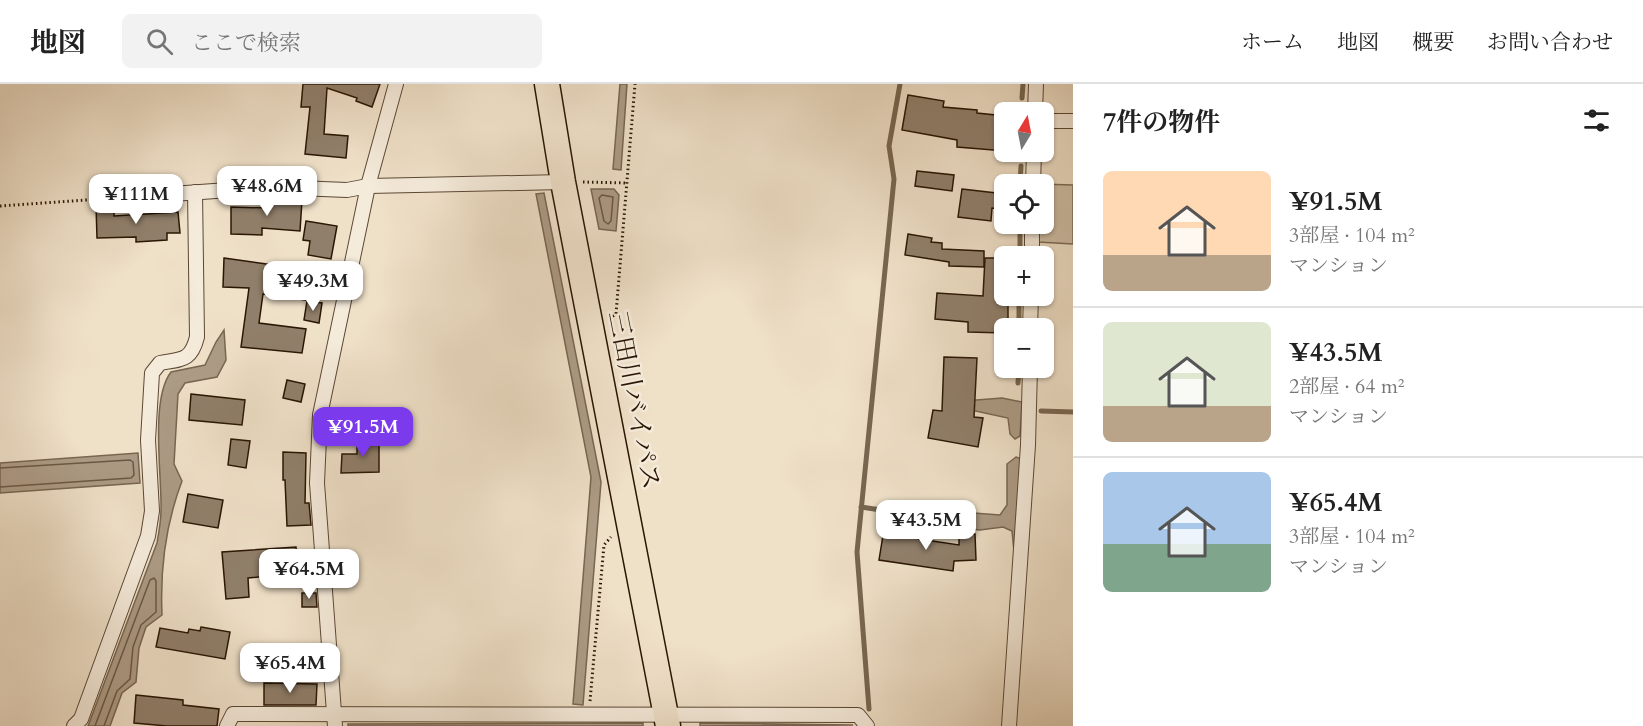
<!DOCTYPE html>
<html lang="ja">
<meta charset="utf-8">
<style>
body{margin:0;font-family:Cardo,"Noto Serif JP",serif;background:#f2f2f2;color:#222;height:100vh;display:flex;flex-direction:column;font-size:22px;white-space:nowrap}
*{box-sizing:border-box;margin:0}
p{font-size:20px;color:#767676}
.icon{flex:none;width:33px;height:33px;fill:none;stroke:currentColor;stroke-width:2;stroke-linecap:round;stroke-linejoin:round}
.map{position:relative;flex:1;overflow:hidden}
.drawer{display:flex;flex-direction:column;background:#fff;width:570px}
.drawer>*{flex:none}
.needle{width:39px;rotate:10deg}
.fabs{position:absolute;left:994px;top:18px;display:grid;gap:12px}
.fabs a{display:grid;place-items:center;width:60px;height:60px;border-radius:9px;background:#fff;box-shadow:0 2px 4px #0004;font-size:30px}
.price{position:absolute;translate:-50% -51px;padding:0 14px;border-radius:12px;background:#fff;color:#222;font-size:20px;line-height:39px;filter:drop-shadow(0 2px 3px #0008)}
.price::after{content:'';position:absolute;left:50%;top:36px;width:18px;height:14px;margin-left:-9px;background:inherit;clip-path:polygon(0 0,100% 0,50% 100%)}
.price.current{background:#7c3aed;color:#fff}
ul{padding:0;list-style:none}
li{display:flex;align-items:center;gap:18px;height:150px;padding:0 30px}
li+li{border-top:2px solid #e0e0e0}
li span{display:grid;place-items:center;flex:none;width:168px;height:120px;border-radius:9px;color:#555}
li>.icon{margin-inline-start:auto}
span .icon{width:72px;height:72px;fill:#fffc;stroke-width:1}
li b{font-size:26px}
h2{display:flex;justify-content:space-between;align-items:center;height:72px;padding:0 30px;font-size:26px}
header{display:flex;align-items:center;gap:36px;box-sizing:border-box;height:84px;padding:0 30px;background:#fff;border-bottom:2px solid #e0e0e0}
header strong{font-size:28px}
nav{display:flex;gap:33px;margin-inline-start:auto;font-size:21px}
.search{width:420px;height:54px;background:#f2f2f2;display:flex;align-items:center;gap:15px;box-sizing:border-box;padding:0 21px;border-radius:9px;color:#767676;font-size:22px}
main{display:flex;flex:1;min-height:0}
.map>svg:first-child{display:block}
</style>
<header>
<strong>地図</strong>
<div class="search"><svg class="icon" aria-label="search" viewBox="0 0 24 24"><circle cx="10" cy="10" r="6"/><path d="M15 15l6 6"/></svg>ここで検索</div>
<nav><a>ホーム</a><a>地図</a><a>概要</a><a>お問い合わせ</a></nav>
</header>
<main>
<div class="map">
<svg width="1073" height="642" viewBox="0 0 1073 642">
<rect width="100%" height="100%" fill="#efe0c8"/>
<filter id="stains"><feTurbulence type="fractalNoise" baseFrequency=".00333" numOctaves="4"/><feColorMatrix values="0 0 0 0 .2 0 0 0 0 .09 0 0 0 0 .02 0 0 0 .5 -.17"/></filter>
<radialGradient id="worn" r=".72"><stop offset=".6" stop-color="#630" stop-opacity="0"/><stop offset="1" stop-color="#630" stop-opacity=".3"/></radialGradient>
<path fill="#cebea7" stroke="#7c6a56" stroke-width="1.5" d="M1038,100l35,1v59l-35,-2v-18h6v-40z"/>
<g fill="#ac9b85" stroke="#786651" stroke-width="1.5">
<path d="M620,0h7l-6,86 -8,-1z"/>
<path d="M591,105h23l5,6 -3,36 -17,-2z"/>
<path d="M544,109l57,289 -18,223 -10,-1 18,-227 -55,-283z"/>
<path d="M224,246l2,30 -9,17 -32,6 -7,11 -4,70 8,17c-16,42 -22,89 -20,134l-16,12 -7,21 -3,34 -14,11 -12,33h-22l69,-183c2,-11 4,-22 4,-33 1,-35 -11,-111 10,-138l34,-7 11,-23z"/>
<path d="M1002,314l20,4 -2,34 -5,3 -5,-5 -2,-16 -60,-13 3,-3z"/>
<path d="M138,369l2,30 -140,10v-30z"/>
<path d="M1016,373l5,2 -7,92 -2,-20 -9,-4 -23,3 -86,-8v-15l106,8 7,-10v-41z"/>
<path d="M643,639v3h-295v-2z"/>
<path d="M700,639l153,2 -153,1z"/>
</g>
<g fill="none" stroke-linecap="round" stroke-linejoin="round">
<g stroke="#6b5844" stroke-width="1.5">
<path d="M602,111l11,2 -2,24 -3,3 -4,-3 -5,-23z"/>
<path d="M0,384l130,-8 3,2 1,13 -3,3 -131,9"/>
<path d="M95,642l55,-146 4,-2 2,3v31l-15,13 -8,22 -3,32 -13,12 -13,35"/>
</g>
<g stroke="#786651" stroke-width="5">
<path d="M1022,14l1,-14"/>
<path d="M1020,100l1,-18"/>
<path d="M1020,172v-24"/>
<path d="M1019,244v-25"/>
<path d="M1018,299l1,-15"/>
<path d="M1041,327l32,1"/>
<path d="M861,423l33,5"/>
<path d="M869,625l-12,-157 37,-373 -5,-33 11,-62"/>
</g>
</g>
<g fill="#907f6a" stroke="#2a1604" stroke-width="1.5">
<path d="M303,0h77l-8,23 -16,-6 1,-3 -30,-10 -3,46 24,2 -2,22 -41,-4 5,-47h-9z"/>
<path d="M908,11l36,6 -1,6 34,3v3l28,3v35l-48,-4v-7l-55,-10z"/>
<path d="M917,87l37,4 -2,16 -37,-5z"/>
<path d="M962,105l43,5v16l-13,-2 -1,13 -33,-4z"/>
<path d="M269,113l33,3 -2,31 -38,-3v7l-31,-1v-27l38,1z"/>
<path d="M114,120v12l64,-4 2,21h-13v7l-31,2v-5l-39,1 -1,-33z"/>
<path d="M306,137l31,5 -6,33 -23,-4 2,-14 -7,-1z"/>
<path d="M908,150l24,4 -1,4 11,1v6l42,2v16l-35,-1v-4l-44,-7z"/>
<path d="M224,174l92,13 -4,30 -49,-7 -4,29 47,6 -4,24 -61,-6 8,-59 -26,-1z"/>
<path d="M985,174h13l-2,43h12v27h-3v5l-37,-1v-10l-33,-3 2,-26 46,3z"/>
<path d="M307,217l15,2 -3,20 -15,-3z"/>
<path d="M944,273l33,1 -3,59 9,1 -5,29 -50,-9 5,-28 9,1z"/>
<path d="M287,296l18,4 -4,18 -18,-4z"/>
<path d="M191,310l54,6 -3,25 -53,-5z"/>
<path d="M231,355l19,2 -4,27 -18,-3z"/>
<path d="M357,356h22v32l-38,1 1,-19h15z"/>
<path d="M283,368l23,1 -1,50h4l2,22 -24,1 -2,-46h-2z"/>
<path d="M188,410l35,6 -5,28 -35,-6z"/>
<path d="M884,445l35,6v4l40,6v-10l16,-1 1,26 -22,1 -1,10 -74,-11z"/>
<path d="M296,463l3,34 -20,2 -1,-8 -30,3 1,19 -23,2 -4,-47z"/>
<path d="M302,509h14l1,14h-15z"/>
<path d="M201,543l29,5 -5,27 -69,-12 4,-19 28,5 1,-4 11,2z"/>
<path d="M264,599l53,1 -1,21h-52z"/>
<path d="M136,611l47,5v5l36,4 -2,17h-50l-33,-3z"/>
</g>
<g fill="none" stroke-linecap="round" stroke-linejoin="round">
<defs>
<g id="street">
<path d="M1035,28l1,-28"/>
<path d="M1044,37h29"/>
<path d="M1033,100l1,-32"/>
<path d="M129,113l143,-10 75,3 21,-4 195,-4"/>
<path d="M1032,172v-32"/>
<path d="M1030,244l1,-32"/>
<path d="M74,642l7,-7 67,-183 4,-25 -4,-71 4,-67 8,-10c22,-4 31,-2 37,-26l-2,-145"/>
<path d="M227,642l6,-12 625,1 9,11"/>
<path d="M335,642l-18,-243 3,-68 48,-229 28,-102"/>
<path d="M1009,642l19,-281 2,-77"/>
</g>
<path id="highway" d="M547,0l16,98 105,544"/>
</defs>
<use href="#street" stroke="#5b4835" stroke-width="16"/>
<use href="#highway" stroke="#2a1604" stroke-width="27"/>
<g stroke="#2a1604" stroke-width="3" stroke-dasharray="1.5 3" stroke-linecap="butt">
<path d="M583,98l44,1"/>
<path d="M0,122l115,-8"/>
<path d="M609,235l7,-5 19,-230"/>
<path d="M590,617l14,-156 7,-8"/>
</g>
<use href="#street" stroke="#f5ebdb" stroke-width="14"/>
<use href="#highway" stroke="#efe0c8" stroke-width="24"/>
</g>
<g text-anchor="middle" stroke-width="5" stroke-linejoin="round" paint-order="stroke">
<g font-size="26" fill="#2a1604" stroke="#f5ebdb">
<text transform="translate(635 316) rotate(79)" y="9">三田川バイパス</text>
</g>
</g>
<rect width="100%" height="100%" filter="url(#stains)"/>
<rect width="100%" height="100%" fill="url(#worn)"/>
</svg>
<div class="fabs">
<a><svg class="needle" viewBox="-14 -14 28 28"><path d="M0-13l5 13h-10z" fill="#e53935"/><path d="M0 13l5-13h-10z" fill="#767676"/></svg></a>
<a><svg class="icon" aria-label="locate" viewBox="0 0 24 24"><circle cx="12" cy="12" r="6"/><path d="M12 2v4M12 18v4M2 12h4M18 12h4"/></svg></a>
<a>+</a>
<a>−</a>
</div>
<b class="price" style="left:267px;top:133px">¥48.6M</b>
<b class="price" style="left:136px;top:141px">¥111M</b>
<b class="price" style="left:313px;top:228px">¥49.3M</b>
<b class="price current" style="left:363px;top:374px">¥91.5M</b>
<b class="price" style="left:926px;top:467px">¥43.5M</b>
<b class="price" style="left:309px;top:516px">¥64.5M</b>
<b class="price" style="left:290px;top:610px">¥65.4M</b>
</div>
<section class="drawer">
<h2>7件の物件<svg class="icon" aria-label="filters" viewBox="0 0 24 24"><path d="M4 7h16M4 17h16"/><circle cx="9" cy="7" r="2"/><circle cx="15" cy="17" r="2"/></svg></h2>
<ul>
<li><span style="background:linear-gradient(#ffd9b3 70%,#b9a48a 0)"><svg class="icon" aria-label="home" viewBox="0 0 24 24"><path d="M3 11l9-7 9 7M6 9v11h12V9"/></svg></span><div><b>¥91.5M</b><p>3部屋 · 104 m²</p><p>マンション</p></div></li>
<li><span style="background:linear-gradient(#dfe7d0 70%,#b9a48a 0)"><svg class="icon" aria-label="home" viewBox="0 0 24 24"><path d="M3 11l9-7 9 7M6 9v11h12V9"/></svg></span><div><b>¥43.5M</b><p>2部屋 · 64 m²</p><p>マンション</p></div></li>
<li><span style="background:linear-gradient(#a9c7e8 60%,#7fa58c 0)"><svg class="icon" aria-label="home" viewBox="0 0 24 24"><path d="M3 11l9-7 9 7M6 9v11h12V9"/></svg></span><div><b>¥65.4M</b><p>3部屋 · 104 m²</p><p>マンション</p></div></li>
</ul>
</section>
</main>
